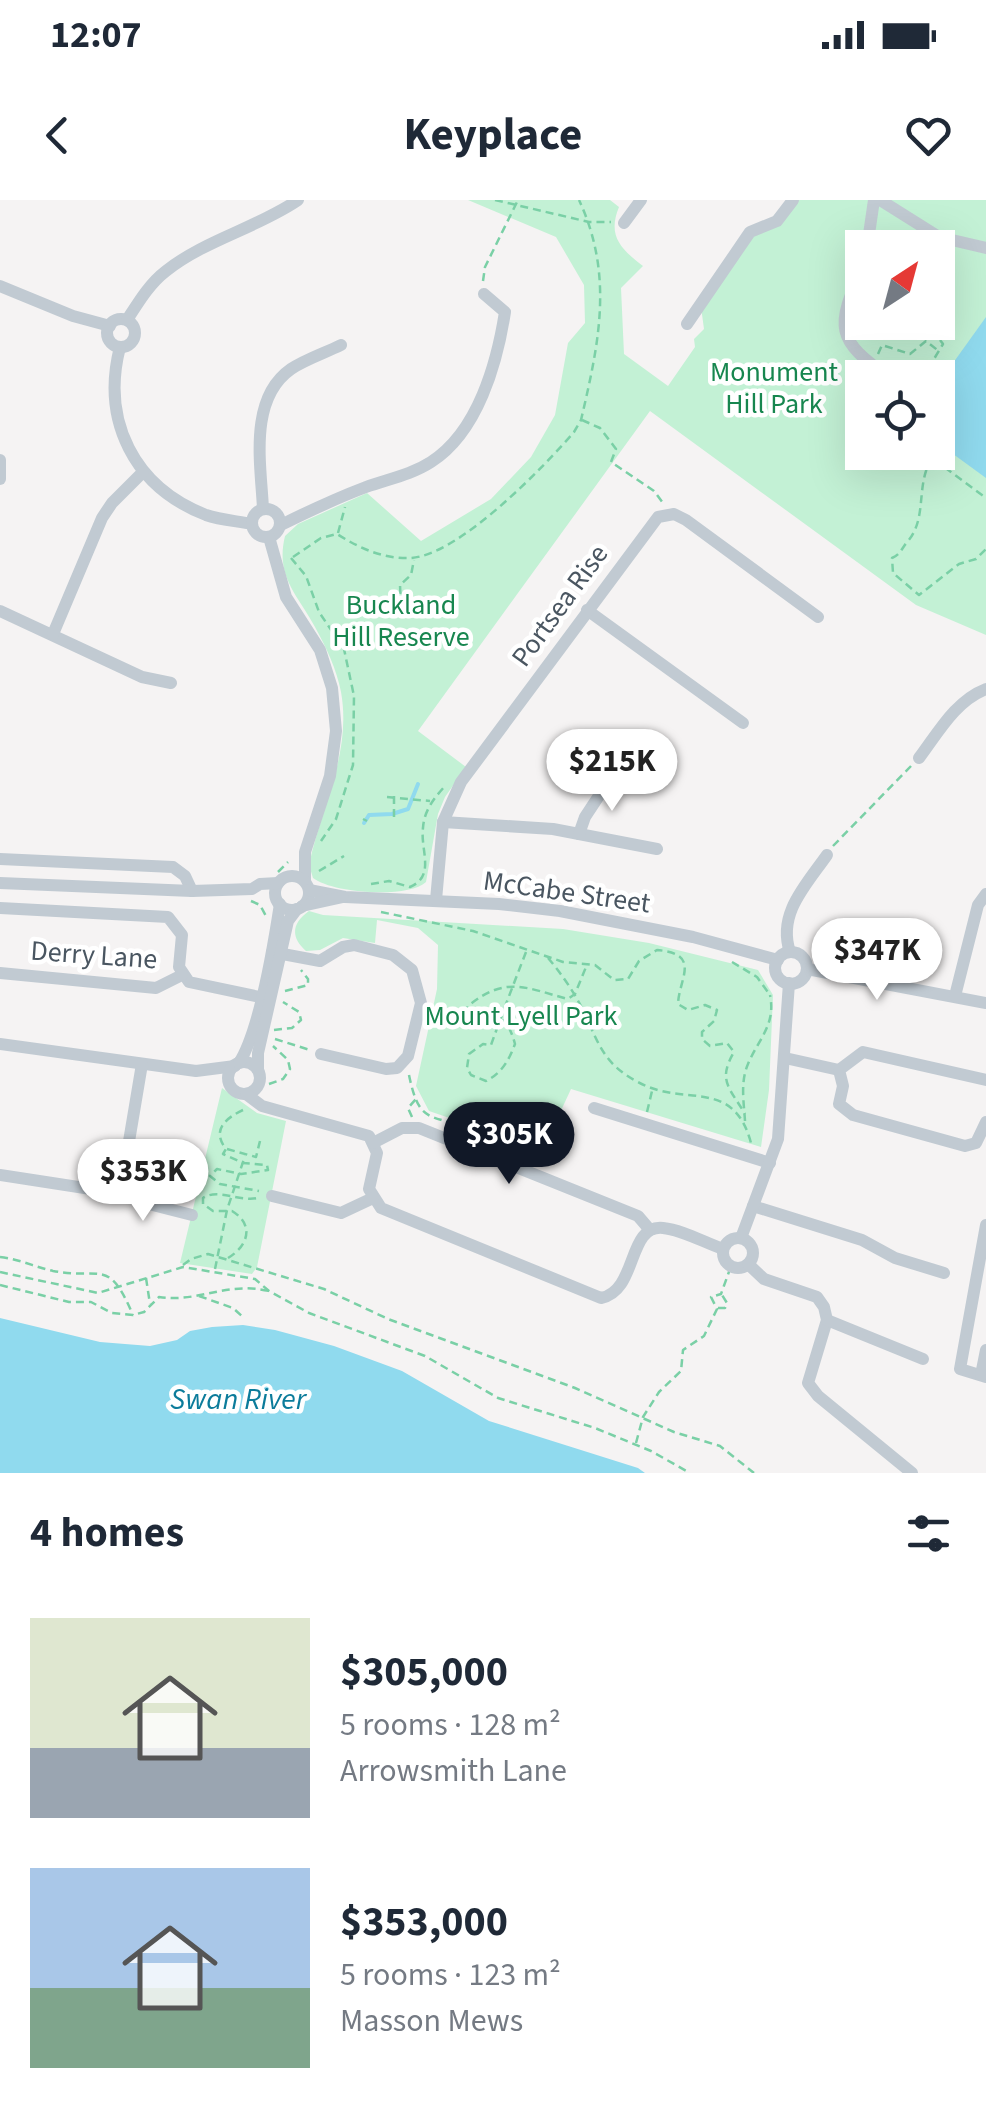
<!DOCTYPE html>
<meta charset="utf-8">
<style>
body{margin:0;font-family:"Source Sans 3",sans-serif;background:#f6f6f7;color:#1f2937;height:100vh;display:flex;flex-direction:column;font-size:38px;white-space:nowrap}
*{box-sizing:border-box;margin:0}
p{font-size:32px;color:#747a83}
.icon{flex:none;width:55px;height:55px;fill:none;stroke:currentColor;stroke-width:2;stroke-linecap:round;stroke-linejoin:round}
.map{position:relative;height:1273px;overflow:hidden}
.panel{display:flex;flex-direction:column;background:#fff;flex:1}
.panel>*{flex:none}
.needle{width:65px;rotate:36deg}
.tools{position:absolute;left:845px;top:30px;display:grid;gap:20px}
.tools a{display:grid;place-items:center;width:110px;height:110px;border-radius:0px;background:#fff;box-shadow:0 10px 40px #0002;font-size:50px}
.price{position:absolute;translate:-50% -85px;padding:0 22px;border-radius:35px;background:#fff;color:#222;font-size:32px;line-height:65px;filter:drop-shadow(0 2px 5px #0008)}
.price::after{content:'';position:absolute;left:50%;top:60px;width:30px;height:22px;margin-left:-15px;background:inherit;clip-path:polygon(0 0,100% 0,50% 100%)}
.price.current{background:#111827;color:#fff}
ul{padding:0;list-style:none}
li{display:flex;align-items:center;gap:30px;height:250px;padding:0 30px}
li span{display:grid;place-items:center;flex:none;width:280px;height:200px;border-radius:0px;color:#555}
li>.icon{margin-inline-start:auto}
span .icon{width:120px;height:120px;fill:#fffc;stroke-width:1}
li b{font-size:42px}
h2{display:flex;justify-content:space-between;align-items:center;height:120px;padding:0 30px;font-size:42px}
.status{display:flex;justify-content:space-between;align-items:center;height:70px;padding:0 50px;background:#fff;direction:ltr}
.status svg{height:28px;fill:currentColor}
header{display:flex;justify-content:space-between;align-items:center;height:130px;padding:0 30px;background:#fff;font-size:45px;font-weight:700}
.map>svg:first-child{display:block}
</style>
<div class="status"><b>12:07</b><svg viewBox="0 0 49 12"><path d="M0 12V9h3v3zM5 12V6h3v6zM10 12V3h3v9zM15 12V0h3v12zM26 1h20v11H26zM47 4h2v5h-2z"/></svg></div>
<header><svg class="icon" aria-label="back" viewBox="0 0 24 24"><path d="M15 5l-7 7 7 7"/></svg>Keyplace<svg class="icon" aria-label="heart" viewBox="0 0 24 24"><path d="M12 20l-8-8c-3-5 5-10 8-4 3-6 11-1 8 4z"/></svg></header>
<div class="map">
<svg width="986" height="1273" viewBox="0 0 986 1273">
<rect width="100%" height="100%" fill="#f5f3f3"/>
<g fill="#c3f1d5" fill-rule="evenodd">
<path d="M468,0h142l9,7c-12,29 2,42 24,59l-22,22 3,66 44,32 27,-39 -1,-8 10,-10 -3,-22 51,-70 47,-37h187v435l-70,-30 -266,-194 -232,320 48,36 -21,30 -7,17 -12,68c-18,17 -94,11 -113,-4l-4,-13c12,-58 43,-112 32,-173 -4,-22 -15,-45 -26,-65 -17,-32 -40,-50 -30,-91l13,-12 69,-31 54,48 70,-42 40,-42 24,-42 13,-72 17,-20 -1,-38 -28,-48zM862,48h76v74h-76zM862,178h76v74h-76z"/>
<path d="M309,711l14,4 240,14 86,14 109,27 15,25 -4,95 -8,57 -190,-58 -19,41 -15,-3 -9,18 -99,-34 -13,-25 21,-97 1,-44 -20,-17 -41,-8 -2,23 -32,-5 -23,12 -14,1c-16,-14 -14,-28 3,-40z"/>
<path d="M222,888l35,25 29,8 -29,146 -5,7 -72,-11z"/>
</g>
<g fill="#90daee">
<path d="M986,117v161l-48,-35v-59z"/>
<path d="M0,1118l100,24 50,4 27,-6 13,-9 22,-4 31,-2 32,5 59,16 68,25 87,50 149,47 7,5h-645z"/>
</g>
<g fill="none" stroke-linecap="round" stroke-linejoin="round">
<path stroke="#90daee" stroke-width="4" d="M364,623l5,-8 23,-1 16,-5 10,-25"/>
<g stroke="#7ad0a6" stroke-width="2.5" stroke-dasharray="8 5" stroke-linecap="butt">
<path d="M495,0l94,22h22"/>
<path d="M483,81l2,-14 33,-67"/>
<path d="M878,154l4,-9 28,9 16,-13 14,11"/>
<path d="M904,176l12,-7h12l15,-25 -6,-8 7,-8"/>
<path d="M582,220l18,8 16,21 -5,13 43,29 9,12"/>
<path d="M924,252l62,46"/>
<path d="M932,258c-17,27 -4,59 -24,83 -7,8 -7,13 -16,17l1,15 26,22 40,-31 17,-5 10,-10"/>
<path d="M338,333l7,-26"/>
<path d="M293,357l28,-19 16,-4c22,14 46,25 73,24 48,-2 133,-90 164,-126l7,-12c18,-77 33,-145 -2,-220"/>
<path d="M291,358l15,18 13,36 25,37 10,47 -1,69 -17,54 -15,22"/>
<path d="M401,407l-1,-22 11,-10 3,-15"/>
<path d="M387,597l43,4"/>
<path d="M394,617v-26"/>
<path d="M363,619l4,2"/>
<path d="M833,646l78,-80"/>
<path d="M319,671l25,-15"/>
<path d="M278,672l10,-10"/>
<path d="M371,684l18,-3 21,6c26,-11 10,-37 13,-59 1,-18 12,-31 23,-43"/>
<path d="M251,701l9,4 6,11"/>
<path d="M381,712l92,19 90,31 32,3 19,15 14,-1 11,-18 18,-11c45,4 22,28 21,54l10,6 17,-5 12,5 -3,11 -12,11v7l8,7 17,-3 7,9c-17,29 -4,36 11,62"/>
<path d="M526,752c-12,31 -24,62 -35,93l-8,-1 -14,10 -2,14 4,7 15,6c16,-8 23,-21 29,-37 -3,-11 -7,-22 -18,-28l-31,-6 2,-4c38,-31 58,-18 100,-7l7,-5 11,-27"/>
<path d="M548,758c13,15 26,34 35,52 15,32 20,54 55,72 46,26 95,-6 113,61"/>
<path d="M732,762l25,15 13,18"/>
<path d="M285,791l23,-6v-6l-7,-9"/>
<path d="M274,830l18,-2 9,-8 -2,-8 -16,-10"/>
<path d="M275,839l35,11"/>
<path d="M409,875c10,48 19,39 59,53 20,7 38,16 60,21l-1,4 -10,2"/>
<path d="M269,884l14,-5 7,-10 -2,-9 -15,-14"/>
<path d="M243,910c-17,8 -32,20 -17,39l-3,5 20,9 24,2 1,5 -27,4 -24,-5 -7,7 10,8 39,7"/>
<path d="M647,912l5,-21"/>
<path d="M412,917l-4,-9 8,-9"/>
<path d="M745,921c-1,-18 -5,-39 3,-57 11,-26 28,-39 22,-69"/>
<path d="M227,949l29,8 4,-16"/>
<path d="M0,1057c19,2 35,10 53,14 50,9 55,-14 80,44"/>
<path d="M228,1058c20,-12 27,-33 4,-47h-19l-10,-7v-6c15,-10 36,4 55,0"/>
<path d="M183,1065l8,-6 17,-5 116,35 64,30 187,69 99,44 46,14 34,27"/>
<path d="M215,1069l12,-59 18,-54"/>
<path d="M0,1072l98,21 85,-26 72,12 14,12 40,22 116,43 73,42 97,30 56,23 39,22"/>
<path d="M146,1078l4,26"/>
<path d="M0,1085l69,17h22l21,11 21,2 11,-3 15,-15c41,6 66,-16 110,-6"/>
<path d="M199,1096l34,12 10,9"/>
<path d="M718,1108h7l2,-5 -5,-8"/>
<path d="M636,1243l7,-26 16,-25 22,-21 2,-21 21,-14 13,-27 -6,-12 10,-3 9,-25 -8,-8"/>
</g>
<g stroke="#c1cad2" stroke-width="12">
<path d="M880,0l59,37 47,11"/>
<path d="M624,23l17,-23"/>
<path d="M867,48l7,-48"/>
<path d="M862,69c-26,57 -28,71 29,109"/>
<path d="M0,86l73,30 37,10"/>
<circle cx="121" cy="133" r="14"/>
<path d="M127,120c11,-17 22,-36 39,-49 39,-31 91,-43 132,-71"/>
<path d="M687,124l63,-92 27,-11 16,-21"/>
<path d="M120,147c-19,74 14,140 86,168 14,5 31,6 46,9"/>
<path d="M0,260v19"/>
<circle cx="266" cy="323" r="14"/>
<path d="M263,309c-2,-44 -15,-110 28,-140 15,-10 34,-16 50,-24"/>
<path d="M281,325c28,-14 56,-27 85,-38 22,-8 45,-12 65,-25 47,-30 66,-99 74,-150l-21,-18"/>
<path d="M269,337l17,60 34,53 12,38 4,43 -6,45 -25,76v29"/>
<path d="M587,410l156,113"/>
<path d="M0,411l142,66 29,6"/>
<path d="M53,434l49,-116 10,-15 31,-31"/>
<path d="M919,558c19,-25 36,-57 67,-69"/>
<path d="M443,622l110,7 104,20"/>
<path d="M579,634l6,-17 25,-38"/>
<path d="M0,659l173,8 12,9 7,15"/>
<circle cx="292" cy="693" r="17"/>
<path d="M0,683l192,8 60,-2 8,-5 18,-1"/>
<path d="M309,690l36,7 154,7 61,7 133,26 85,23"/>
<path d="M436,700l7,-78 18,-40 197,-265 16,-3 12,6 132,97"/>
<path d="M302,706l41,-9"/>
<path d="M0,708l168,9 14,18 -3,32 10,15 80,17"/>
<path d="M272,752l48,9 23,-14 11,-2 39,10 19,15 9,33 -13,53 -11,12 -11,1 -65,-15"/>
<path d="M790,752c-13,-38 16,-67 37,-97"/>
<circle cx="791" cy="768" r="16"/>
<path d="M807,769l179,34"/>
<path d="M0,773l156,15 26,-13"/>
<path d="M955,796l23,-91 8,-11"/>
<path d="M0,844l196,27 39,-5"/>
<path d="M785,858l54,12"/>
<circle cx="244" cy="878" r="16"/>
<path d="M239,863c20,-31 35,-120 41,-159"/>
<path d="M258,870v-17l30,-132 9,-12"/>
<path d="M986,880l-123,-28 -24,18 4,16 -4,18 14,11 112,31 11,-3 10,-21"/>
<path d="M246,894l16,12 107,30 8,17 -8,36 12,19 220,90c37,-7 26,-74 62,-70 20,2 42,15 60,21"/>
<path d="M594,908l176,55"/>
<path d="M373,943l29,-15h17l219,88 12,14"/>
<path d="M0,975l104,16 14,-5 5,-9 19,-113"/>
<path d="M118,986l19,15 55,14"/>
<path d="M272,996l69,17 32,-15"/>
<path d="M753,1006l109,34 33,18 49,15"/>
<path d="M986,1025l-26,144 26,8"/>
<circle cx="738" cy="1053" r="15"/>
<path d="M741,1038l37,-99 11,-156"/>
<path d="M748,1064l16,15 53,18 7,10 3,13 -19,63 10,13 94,77"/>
<path d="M827,1120l96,39"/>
<path d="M981,1175l5,-25"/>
</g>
</g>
<g text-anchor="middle" stroke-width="9" stroke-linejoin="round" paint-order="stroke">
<g font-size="28" fill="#17864f" stroke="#fff">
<text x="774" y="181">Monument<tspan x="774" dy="32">Hill Park</tspan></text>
<text x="401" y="414">Buckland<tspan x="401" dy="32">Hill Reserve</tspan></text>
<text x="521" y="825">Mount Lyell Park</text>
</g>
<g font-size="28" fill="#4a5661" stroke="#fff">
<text transform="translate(559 405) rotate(-54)" y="10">Portsea Rise</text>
<text transform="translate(567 691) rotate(8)" y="10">McCabe Street</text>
<text transform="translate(94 754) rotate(4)" y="10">Derry Lane</text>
</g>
<g font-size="30" font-style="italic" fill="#0c7c9b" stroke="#fff">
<text x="238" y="1209">Swan River</text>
</g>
</g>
</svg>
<div class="tools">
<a><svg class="needle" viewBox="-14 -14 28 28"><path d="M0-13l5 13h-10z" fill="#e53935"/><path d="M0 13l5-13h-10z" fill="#747a83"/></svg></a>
<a><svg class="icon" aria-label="locate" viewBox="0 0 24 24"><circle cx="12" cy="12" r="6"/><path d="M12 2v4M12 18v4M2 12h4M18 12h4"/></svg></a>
</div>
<b class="price" style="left:612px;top:614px">$215K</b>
<b class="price" style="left:877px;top:803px">$347K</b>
<b class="price current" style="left:509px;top:987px">$305K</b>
<b class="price" style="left:143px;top:1024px">$353K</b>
</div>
<section class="panel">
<h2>4 homes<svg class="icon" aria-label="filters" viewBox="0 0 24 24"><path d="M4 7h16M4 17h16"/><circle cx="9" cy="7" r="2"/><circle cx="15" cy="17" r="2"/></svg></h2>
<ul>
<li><span style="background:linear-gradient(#dfe7d0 65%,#9aa5b1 0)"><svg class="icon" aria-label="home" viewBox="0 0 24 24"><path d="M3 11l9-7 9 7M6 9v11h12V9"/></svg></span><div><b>$305,000</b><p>5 rooms · 128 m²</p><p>Arrowsmith Lane</p></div></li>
<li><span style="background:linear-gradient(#a9c7e8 60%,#7fa58c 0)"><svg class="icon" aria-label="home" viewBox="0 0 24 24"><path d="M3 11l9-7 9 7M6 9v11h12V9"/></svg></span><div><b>$353,000</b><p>5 rooms · 123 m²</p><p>Masson Mews</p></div></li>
</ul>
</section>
